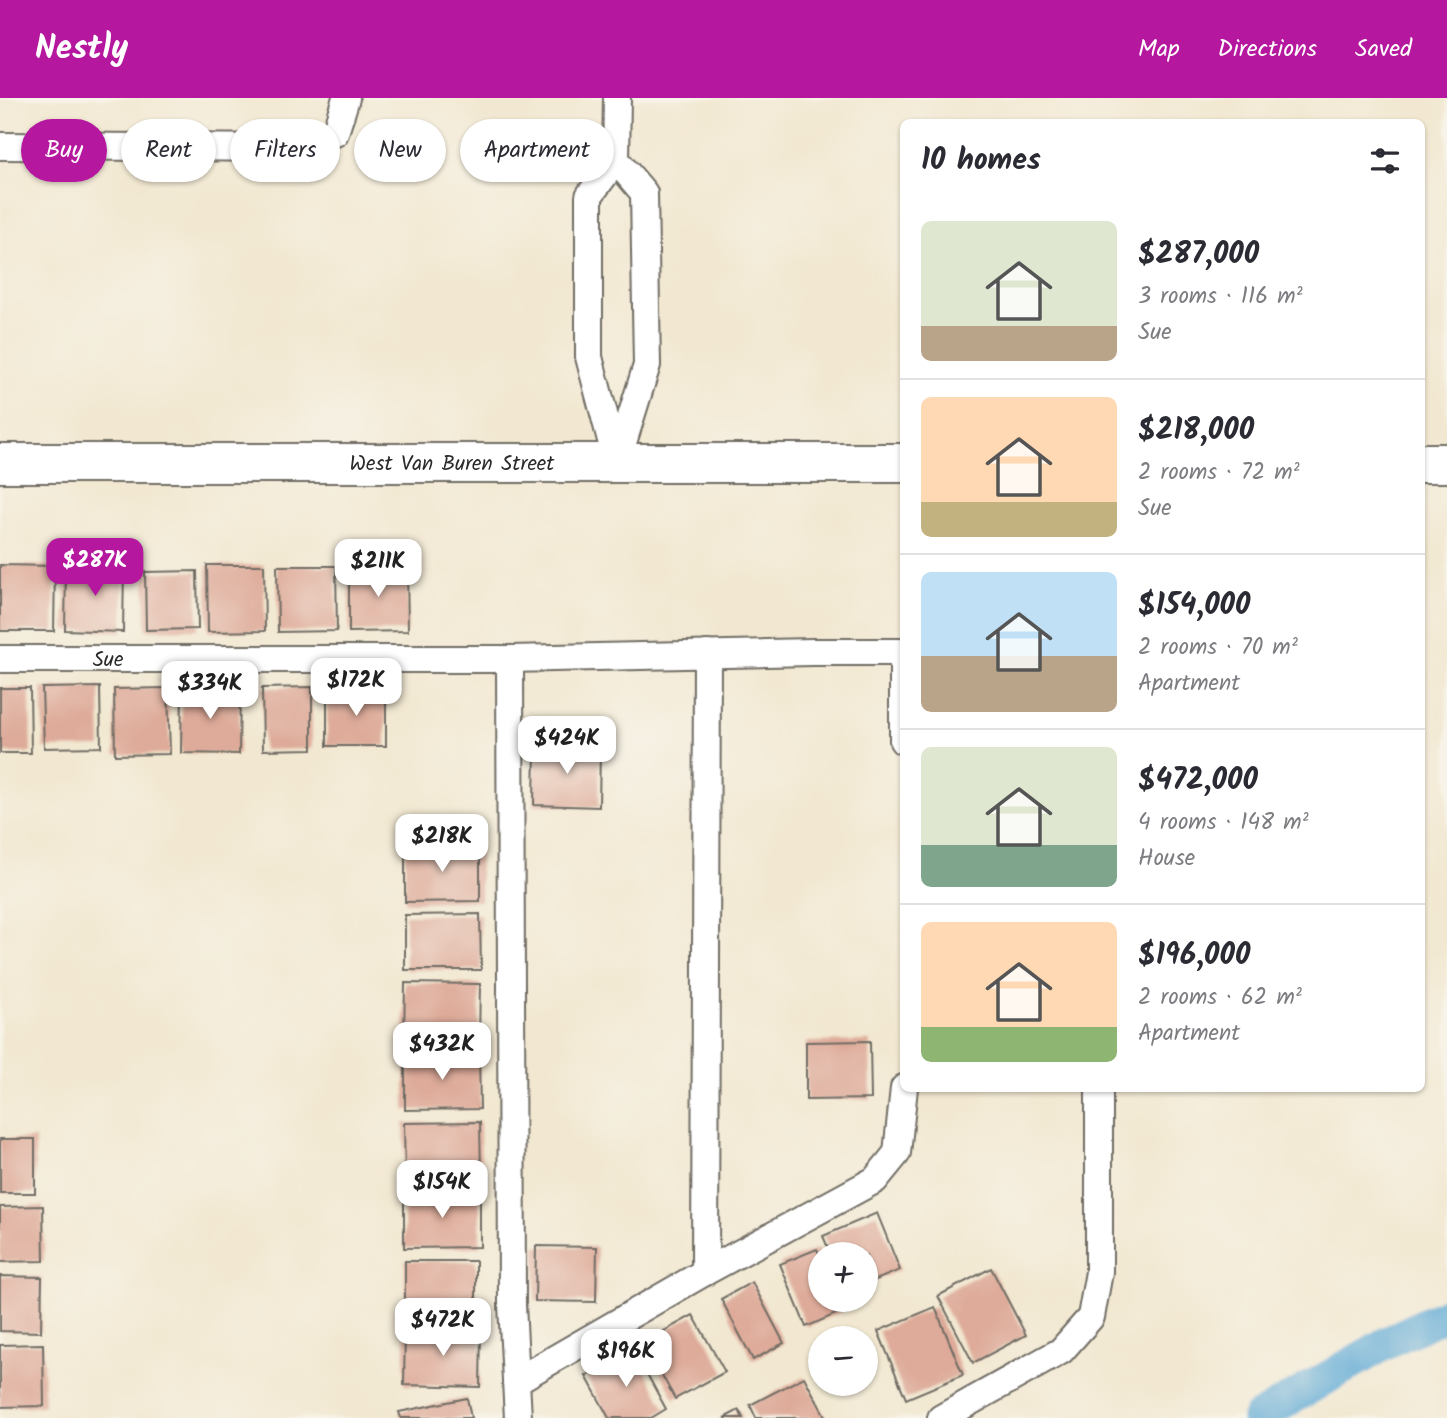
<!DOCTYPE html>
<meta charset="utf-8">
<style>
body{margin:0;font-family:Kalam,sans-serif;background:#f2f2f3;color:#2b2b33;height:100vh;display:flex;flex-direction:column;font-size:26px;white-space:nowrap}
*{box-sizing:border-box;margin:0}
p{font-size:23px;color:#7c7c81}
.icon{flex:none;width:38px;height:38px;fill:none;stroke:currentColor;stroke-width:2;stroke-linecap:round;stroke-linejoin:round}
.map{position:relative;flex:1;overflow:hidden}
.side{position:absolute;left:900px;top:21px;width:525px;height:973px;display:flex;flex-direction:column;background:#fff;border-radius:10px;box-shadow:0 2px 5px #0004}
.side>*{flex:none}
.banner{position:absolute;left:21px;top:21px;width:665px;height:63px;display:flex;gap:14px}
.tools{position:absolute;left:808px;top:1144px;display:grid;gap:14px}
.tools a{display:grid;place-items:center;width:70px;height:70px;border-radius:50%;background:#fff;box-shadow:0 2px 5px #0004;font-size:35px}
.price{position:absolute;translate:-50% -60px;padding:0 16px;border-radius:14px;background:#fff;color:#222;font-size:23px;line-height:46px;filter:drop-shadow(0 2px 4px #0008)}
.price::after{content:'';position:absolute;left:50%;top:42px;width:21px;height:16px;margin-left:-10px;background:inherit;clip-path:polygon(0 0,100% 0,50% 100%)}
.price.current{background:#b5179e;color:#fff}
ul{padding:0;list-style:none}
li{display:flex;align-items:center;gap:21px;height:175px;padding:0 21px}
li+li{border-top:2px solid #e1e1e2}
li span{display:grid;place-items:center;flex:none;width:196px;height:140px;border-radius:10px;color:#555}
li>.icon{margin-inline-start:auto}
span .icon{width:84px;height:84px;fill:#fffc;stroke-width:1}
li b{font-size:30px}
h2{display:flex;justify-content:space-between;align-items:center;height:84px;padding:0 21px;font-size:30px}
.chip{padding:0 24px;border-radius:32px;background:#fff;box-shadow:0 2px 5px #0004;font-size:24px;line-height:63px}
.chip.current{background:#b5179e;color:#fff}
header{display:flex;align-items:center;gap:42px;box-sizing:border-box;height:98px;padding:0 35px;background:#b5179e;color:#fff}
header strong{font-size:33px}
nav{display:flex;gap:38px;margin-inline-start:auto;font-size:24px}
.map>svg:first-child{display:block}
</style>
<header>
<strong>Nestly</strong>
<nav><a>Map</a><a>Directions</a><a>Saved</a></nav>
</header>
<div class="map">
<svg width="1447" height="1320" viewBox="0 0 1447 1320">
<rect width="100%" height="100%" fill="#f7f3e8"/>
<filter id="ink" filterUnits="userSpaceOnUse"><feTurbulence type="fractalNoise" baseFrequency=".0143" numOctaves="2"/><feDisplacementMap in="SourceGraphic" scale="14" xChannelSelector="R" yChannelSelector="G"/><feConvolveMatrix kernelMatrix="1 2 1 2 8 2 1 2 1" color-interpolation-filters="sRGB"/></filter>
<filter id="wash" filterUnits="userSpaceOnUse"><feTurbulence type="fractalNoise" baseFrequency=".00686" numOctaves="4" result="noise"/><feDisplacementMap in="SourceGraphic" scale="28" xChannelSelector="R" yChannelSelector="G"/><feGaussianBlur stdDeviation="1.57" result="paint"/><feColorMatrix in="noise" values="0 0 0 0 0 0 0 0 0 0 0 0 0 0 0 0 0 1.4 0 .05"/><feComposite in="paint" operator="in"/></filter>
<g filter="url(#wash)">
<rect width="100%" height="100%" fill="#f2e8d1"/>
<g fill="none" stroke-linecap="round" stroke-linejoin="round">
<path stroke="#5ca8d5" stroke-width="33" d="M1258,1320l132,-77 57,-28"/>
</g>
<g id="blocks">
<g fill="#deaa99">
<path d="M66,466l58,2 -1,66 -58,-2z"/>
<path d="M0,467l55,1 -1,65h-54z"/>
<path d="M207,467h57l1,66 -57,1z"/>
<path d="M277,468h59l1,65 -59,1z"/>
<path d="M407,468l1,65 -59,1v-65z"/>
<path d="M197,473l1,58 -52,1 -1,-58z"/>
<path d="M100,589l1,60 -57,1 -2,-60z"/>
<path d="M312,589v62l-49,1 -1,-62z"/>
<path d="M0,590h30l1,65h-31z"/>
<path d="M168,590l2,66 -55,1 -1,-66z"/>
<path d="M182,590l58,1 -1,65 -58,-1z"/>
<path d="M327,591l59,1v56h-59z"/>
<path d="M535,648l65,2 -1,59 -65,-2z"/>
<path d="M405,748h75v55l-75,1z"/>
<path d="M480,816l1,56h-76v-55z"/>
<path d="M405,885l75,1 -1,57 -75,-1z"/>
<path d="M870,943l1,58 -65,1v-58z"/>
<path d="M479,956l1,55 -75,1v-55z"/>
<path d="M480,1024l1,55 -76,2 -1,-56z"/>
<rect x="0" y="1041" width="35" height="54"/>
<path d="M404,1094h76v55l-76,1z"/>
<path d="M43,1108l1,55 -44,1v-55z"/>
<path d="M877,1115l23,57 -34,14v-29h-35l-8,-19z"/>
<path d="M536,1148l61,1 -1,55 -61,-1z"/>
<path d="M817,1151l4,9v42h18l4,11 -37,16 -26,-63z"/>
<rect x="405" y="1163" width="71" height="53"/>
<path d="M991,1170l35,67 -53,28 -35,-67z"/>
<path d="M0,1178l42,1 -1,55 -41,-1z"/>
<path d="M752,1184l32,61 -31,17 -32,-61z"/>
<path d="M935,1209l28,68 -57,24 -28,-68z"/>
<path d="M693,1217l32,57 -50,27 -31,-57z"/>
<path d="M405,1232l76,1 -1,56 -76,-2z"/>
<path d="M43,1246l1,62 -44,1v-62z"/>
<path d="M634,1252l32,59 -15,9h-42l-23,-42z"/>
<path d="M804,1279l22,41h-70l-6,-13z"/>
<path d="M467,1300l4,20h-70l-2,-6z"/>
<path d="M739,1312l4,8h-19z"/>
</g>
</g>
</g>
<g filter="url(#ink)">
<use href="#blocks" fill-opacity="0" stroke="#716d65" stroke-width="2"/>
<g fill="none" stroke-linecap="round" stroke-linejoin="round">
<defs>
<g id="street">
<path d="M0,48l284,2 51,-15 11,-35"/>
<path d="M616,62l28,33 3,172 -30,97"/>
<path d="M617,365l-28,-106v-161l27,-36 1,-62"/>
<path d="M903,554v89"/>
<path id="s1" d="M0,561h510l303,-7h90"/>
<path d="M510,561l2,646 6,113"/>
<path d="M705,1174l2,-618"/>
<path d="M516,1283l189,-109 170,-92 22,-27 7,-65"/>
<path d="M941,1320l120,-67 30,-34 8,-45v-184"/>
</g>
<g id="secondary">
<path id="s2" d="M0,365h903"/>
<path d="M1421,365h26"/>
</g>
</defs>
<use href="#street" stroke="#716d65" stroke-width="30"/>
<use href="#secondary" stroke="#716d65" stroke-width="42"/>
<use href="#street" stroke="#fff" stroke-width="26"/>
<use href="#secondary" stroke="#fff" stroke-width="38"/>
</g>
</g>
<g text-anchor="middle" stroke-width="5" stroke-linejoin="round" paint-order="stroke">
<g font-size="21" fill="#2b2b2b" stroke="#f7f3e8">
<text dy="7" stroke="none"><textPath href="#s2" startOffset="452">West Van Buren Street</textPath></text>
<text dy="7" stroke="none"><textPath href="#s1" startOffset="108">Sue</textPath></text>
</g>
</g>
</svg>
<div class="tools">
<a>+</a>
<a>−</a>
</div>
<b class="price current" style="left:95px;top:500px">$287K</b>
<b class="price" style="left:378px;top:501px">$211K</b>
<b class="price" style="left:356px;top:620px">$172K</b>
<b class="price" style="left:210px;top:623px">$334K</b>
<b class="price" style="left:567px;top:678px">$424K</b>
<b class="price" style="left:442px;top:776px">$218K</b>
<b class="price" style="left:442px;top:984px">$432K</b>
<b class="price" style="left:442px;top:1122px">$154K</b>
<b class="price" style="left:443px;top:1260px">$472K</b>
<b class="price" style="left:626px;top:1291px">$196K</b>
<div class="banner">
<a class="chip current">Buy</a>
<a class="chip">Rent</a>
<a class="chip">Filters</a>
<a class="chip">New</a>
<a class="chip">Apartment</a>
</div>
<section class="side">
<h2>10 homes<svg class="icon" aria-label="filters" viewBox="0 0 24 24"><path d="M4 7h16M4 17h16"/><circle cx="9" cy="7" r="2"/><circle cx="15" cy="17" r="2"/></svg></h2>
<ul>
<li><span style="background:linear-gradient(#dfe7d0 75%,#b9a48a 0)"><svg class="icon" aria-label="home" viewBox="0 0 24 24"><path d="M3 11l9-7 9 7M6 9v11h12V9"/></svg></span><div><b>$287,000</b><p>3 rooms · 116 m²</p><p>Sue</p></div></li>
<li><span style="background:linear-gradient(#ffd9b3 75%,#c2b280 0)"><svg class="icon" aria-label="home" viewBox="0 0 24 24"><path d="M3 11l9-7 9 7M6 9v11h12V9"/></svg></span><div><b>$218,000</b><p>2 rooms · 72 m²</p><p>Sue</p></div></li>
<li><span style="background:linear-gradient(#bfe0f5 60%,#b9a48a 0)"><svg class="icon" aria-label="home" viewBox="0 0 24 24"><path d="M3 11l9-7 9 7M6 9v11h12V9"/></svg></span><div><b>$154,000</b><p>2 rooms · 70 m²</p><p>Apartment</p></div></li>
<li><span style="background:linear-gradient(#dfe7d0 70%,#7fa58c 0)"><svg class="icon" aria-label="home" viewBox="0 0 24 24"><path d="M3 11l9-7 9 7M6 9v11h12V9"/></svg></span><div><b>$472,000</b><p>4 rooms · 148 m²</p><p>House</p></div></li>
<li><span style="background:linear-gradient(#ffd9b3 75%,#8fb573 0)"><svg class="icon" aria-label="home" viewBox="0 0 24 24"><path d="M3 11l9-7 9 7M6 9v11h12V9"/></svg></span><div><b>$196,000</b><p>2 rooms · 62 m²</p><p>Apartment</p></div></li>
</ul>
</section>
</div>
